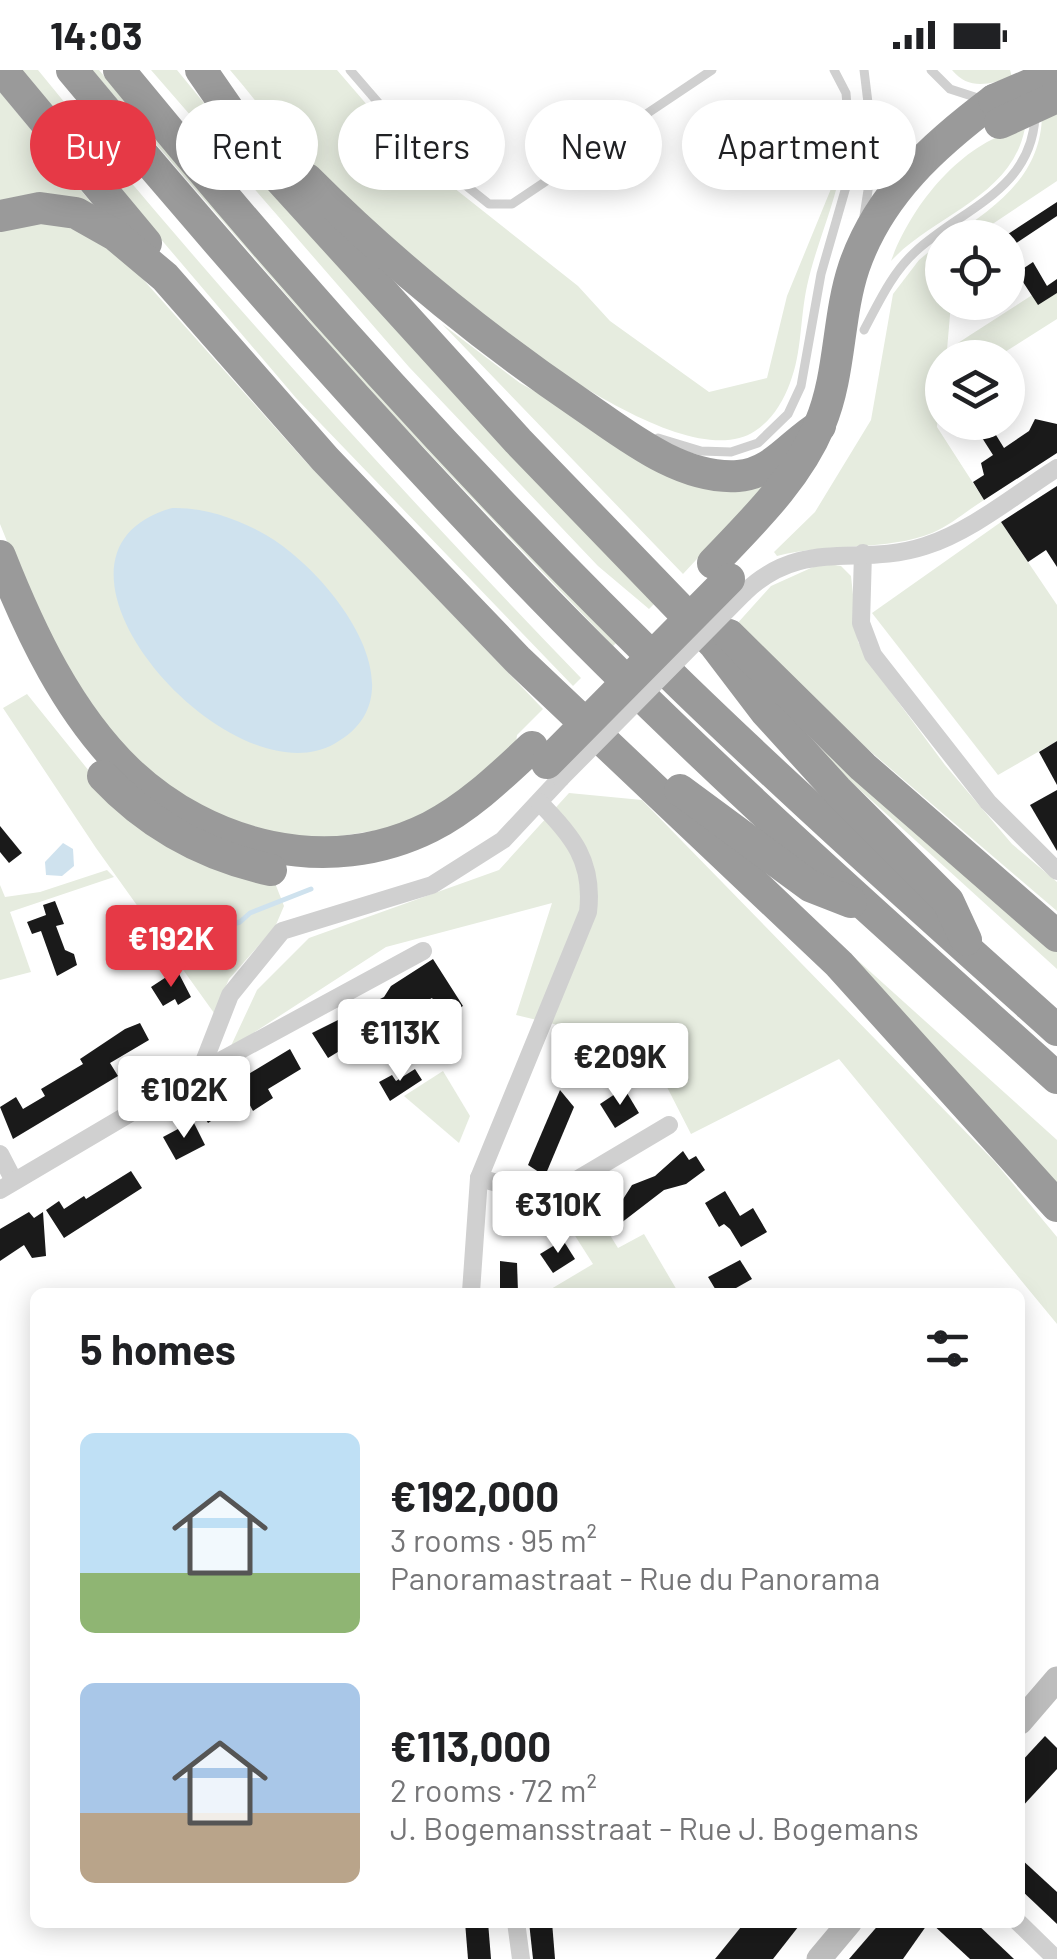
<!DOCTYPE html>
<meta charset="utf-8">
<style>
body{margin:0;font-family:Barlow,sans-serif;background:#f2f2f2;color:#202124;height:100vh;display:flex;flex-direction:column;font-size:38px;white-space:nowrap}
*{box-sizing:border-box;margin:0}
p{font-size:32px;color:#757577}
.icon{flex:none;width:55px;height:55px;fill:none;stroke:currentColor;stroke-width:2;stroke-linecap:round;stroke-linejoin:round}
.map{position:relative;flex:1;overflow:hidden}
.panel{position:absolute;left:30px;top:1218px;width:995px;height:640px;display:flex;flex-direction:column;background:#fff;border-radius:15px;box-shadow:0 5px 25px #0003}
.panel>*{flex:none}
.hud{position:absolute;left:30px;top:30px;width:998px;height:90px;display:flex;gap:20px}
.tools{position:absolute;left:925px;top:150px;display:grid;gap:20px}
.tools a{display:grid;place-items:center;width:100px;height:100px;border-radius:50%;background:#fff;box-shadow:0 5px 25px #0003;font-size:50px}
.price{position:absolute;translate:-50% -85px;padding:0 22px;border-radius:10px;background:#fff;color:#222;font-size:32px;line-height:65px;filter:drop-shadow(0 2px 5px #0008)}
.price::after{content:'';position:absolute;left:50%;top:60px;width:30px;height:22px;margin-left:-15px;background:inherit;clip-path:polygon(0 0,100% 0,50% 100%)}
.price.current{background:#e63946;color:#fff}
ul{padding:0;list-style:none}
li{display:flex;align-items:center;gap:30px;height:250px;padding:0 50px}
li span{display:grid;place-items:center;flex:none;width:280px;height:200px;border-radius:15px;color:#555}
li>.icon{margin-inline-start:auto}
span .icon{width:120px;height:120px;fill:#fffc;stroke-width:1}
li b{font-size:42px}
h2{display:flex;justify-content:space-between;align-items:center;height:120px;padding:0 50px;font-size:42px}
.pill{padding:0 35px;border-radius:45px;background:#fff;box-shadow:0 5px 25px #0003;font-size:35px;line-height:90px}
.pill.current{background:#e63946;color:#fff}
.status{display:flex;justify-content:space-between;align-items:center;height:70px;padding:0 50px;background:#fff;direction:ltr}
.status svg{height:28px;fill:currentColor}
.map>svg:first-child{display:block}
</style>
<div class="status"><b>14:03</b><svg viewBox="0 0 49 12"><path d="M0 12V9h3v3zM5 12V6h3v6zM10 12V3h3v9zM15 12V0h3v12zM26 1h20v11H26zM47 4h2v5h-2z"/></svg></div>
<div class="map">
<svg width="1057" height="1889" viewBox="0 0 1057 1889">
<rect width="100%" height="100%" fill="#fff"/>
<g fill="#e6ecdf">
<path d="M17,0h21c172,212 354,412 543,608l-8,8 -277,-288z"/>
<path d="M92,0h7l90,107 429,464 -5,5 -247,-259z"/>
<path d="M151,0h26l54,66 426,465 -8,8 -51,-43 -189,-199z"/>
<path d="M230,0h107l69,80 172,136 32,35 99,71 58,-14 20,-82 55,-134c-6,41 -26,82 -35,124 -7,32 -5,67 -17,97 -7,19 -18,37 -35,48 -89,60 -367,-188 -431,-251 -34,-33 -63,-74 -94,-110z"/>
<path d="M952,0h58l2,7c-22,7 -43,14 -60,-7z"/>
<path d="M0,22l98,119 -98,-8z"/>
<path d="M1057,40v71l-84,56 -24,1c47,-31 92,-62 93,-123z"/>
<path d="M1025,58c-13,69 -91,87 -134,133 21,-57 72,-121 134,-133z"/>
<path d="M61,151l55,28 190,213 237,247 -26,26 -1,8 -49,46 -57,36 -107,17 -103,-33 -79,-61 -78,-118 -43,-106v-297z"/>
<path d="M942,171v61l9,1 -4,47 110,-71v40l-60,38 -55,1 -5,69 47,73c-18,11 -33,25 -52,33 -43,18 -106,10 -155,23l-3,-4 41,-40 56,-92 22,-126 26,-34z"/>
<path d="M442,254l78,59 148,83 118,-3 -103,111z"/>
<path d="M1001,452l56,83v136l-59,34 -126,-162z"/>
<path d="M822,493l19,3 10,10 7,66 18,30 69,93 67,79 45,38v29l-221,-189 -101,-96 36,-40z"/>
<path d="M777,623l280,251v25l-218,-198z"/>
<path d="M27,624l87,108 161,81 9,23 -9,21 -46,52 -15,34 -118,-165 -93,-140z"/>
<path d="M569,723l73,7 353,362 62,75v87l-218,-265 -148,75 -45,-88 -130,-31 36,-112 -166,44 -156,101 27,-58 52,-52 190,-68z"/>
<path d="M107,800l7,7 -104,35 21,60 -31,8v-95l5,12 35,-5z"/>
<path d="M823,859l234,211v52z"/>
<path d="M443,1001l27,45 -11,27 -55,-47z"/>
<path d="M585,1125l33,53 26,-14 34,58h-126l-1,-3 42,-25 -35,-55z"/>
</g>
<g fill="#cfe2ee">
<path d="M172,438c32,-1 66,11 94,27 60,34 162,158 68,209 -106,59 -325,-190 -162,-236z"/>
<path d="M63,773l10,6 1,17 -12,10 -16,-1 -1,-13z"/>
</g>
<g fill="none" stroke-linecap="round" stroke-linejoin="round">
<path stroke="#cfe2ee" stroke-width="5" d="M185,869l55,-17 10,-9 61,-24"/>
</g>
<g fill="#1a1a1a">
<path d="M1057,132v14l-48,32 15,20 9,-6 14,24 10,-7v14l-19,12 -15,-23 -15,11v-59z"/>
<path d="M1035,349l22,5v29l-73,47 -11,-18 11,-7 -3,-12 12,-8 -21,-33h16l16,26 25,-17z"/>
<path d="M1057,416v81l-11,-17 -18,12 -27,-40z"/>
<path d="M1057,671v44l-18,-33z"/>
<path d="M1057,720v61l-27,-46z"/>
<path d="M0,756l22,27 -13,10 -9,-11z"/>
<path d="M55,831l9,23 -8,2 9,24 9,4 3,11 -20,11 -16,-45 -9,3 -5,-12 19,-7 -3,-10z"/>
<path d="M433,889l30,47 -19,10 -12,-18 -25,14 -28,2 4,7 -39,21 2,5 -18,11 -16,-25 72,-36 7,-11z"/>
<path d="M177,900l14,27 -13,8 -3,-6 -12,7 -12,-19z"/>
<path d="M140,953l9,17 -39,23 8,13 -105,63 -13,-32 16,-10 7,12 22,-13 -4,-7 42,-25 -3,-5 45,-30z"/>
<path d="M579,975l30,17 -7,17 -34,-12z"/>
<path d="M290,979l11,20 -33,20 5,9 -20,13 -7,-13 -38,25 -11,-18z"/>
<path d="M415,999l7,11 -32,21 -11,-19 13,-7 4,6z"/>
<path d="M624,1018l15,25 -24,15 -15,-24z"/>
<path d="M560,1020l14,17 -29,69 -17,-11z"/>
<path d="M193,1051l12,24 -29,15 -13,-23z"/>
<path d="M683,1081l6,9 7,-4 9,14 -19,14 -22,6 -56,43 -15,-24 25,-2 14,-22 23,-9z"/>
<path d="M131,1101l11,17 -78,50 -18,-28 13,-9 5,8 20,-13 2,3z"/>
<path d="M725,1121l15,25 13,-8 14,24 -26,15 -11,-18 -6,-5 -5,3 -14,-24z"/>
<path d="M29,1142l5,6 9,-6 3,44 -14,2 -8,-13 -24,16v-32z"/>
<path d="M563,1170l12,19 -22,14 -13,-19z"/>
<path d="M740,1190l12,19 -23,13h-12l-9,-15z"/>
<path d="M500,1191l17,2 1,29h-18z"/>
<path d="M1045,1666l12,12v21l-37,40v-46z"/>
<path d="M1020,1788l37,34v32l-37,-35z"/>
<path d="M465,1852h23l3,37h-23z"/>
<path d="M529,1852h23l3,37h-22z"/>
<path d="M745,1852h57l-29,37h-58z"/>
<path d="M881,1852h48l-26,37h-54z"/>
<path d="M930,1852h45l39,37h-44z"/>
</g>
<g fill="none" stroke-linecap="round" stroke-linejoin="round">
<g stroke="#d0d0d0" stroke-width="9">
<path d="M350,0l64,74 75,60h23l200,-134"/>
<path d="M931,0l19,19 31,10"/>
<path d="M864,146l10,-64 -10,-82"/>
<path d="M864,260c15,-28 28,-57 51,-78 46,-43 116,-61 120,-135"/>
<path d="M658,368l43,13 30,1 27,-9 30,-29 13,-28 20,-112 31,-108 -6,-73 -12,-23"/>
</g>
<g stroke="#d0d0d0" stroke-width="18">
<path d="M863,483l-2,70 12,32 115,147 69,69"/>
<path d="M744,523c59,-57 114,-25 181,-47 47,-15 91,-52 132,-78"/>
<path d="M200,1002l30,-77 52,-64 150,-46 71,-45 58,-62"/>
<path d="M0,1084l14,27"/>
<path d="M479,1108l62,17 17,-4 111,-66"/>
<path d="M0,1120l200,-118 223,-121"/>
<path d="M471,1222l8,-114 109,-266c6,-50 -15,-76 -49,-110"/>
<path d="M516,1852l5,37"/>
<path d="M1018,1852l38,37"/>
</g>
<g stroke="#bdbdbd" stroke-width="25">
<path d="M1020,1652l37,-43"/>
<path d="M819,1889l31,-37"/>
</g>
<g stroke="#9a9a9a" stroke-width="32">
<path d="M2,0l144,173"/>
<path d="M72,0c145,175 295,344 451,507 169,176 353,338 534,501"/>
<path d="M119,0c176,216 365,424 565,618 121,117 247,229 373,342"/>
<path d="M201,0l65,94 252,277 197,204 51,67 71,78 111,111 18,39"/>
<path d="M307,109c85,85 175,158 275,226 44,30 99,75 156,71 36,-3 53,-33 82,-50"/>
<path d="M0,146l40,-8 36,5 39,22 50,42 160,182 192,200 322,305 218,242"/>
<path d="M0,486c30,76 68,157 128,215 80,76 200,107 302,56 39,-20 71,-51 102,-80"/>
<path d="M713,493c40,-42 84,-84 107,-139 21,-50 17,-106 34,-157 25,-73 80,-122 140,-167"/>
<path d="M729,565l134,132 194,169"/>
<path d="M103,706c46,49 103,80 168,94"/>
<path d="M680,720l130,96 41,16"/>
</g>
<path stroke="#d0d0d0" stroke-width="18" d="M561,708l183,-185"/>
<g stroke="#9a9a9a" stroke-width="32">
<path d="M994,30l63,-27"/>
<path d="M1000,53l57,-26"/>
<path d="M547,693l182,-184"/>
</g>
</g>
</svg>
<div class="tools">
<a><svg class="icon" aria-label="locate" viewBox="0 0 24 24"><circle cx="12" cy="12" r="6"/><path d="M12 2v4M12 18v4M2 12h4M18 12h4"/></svg></a>
<a><svg class="icon" aria-label="layers" viewBox="0 0 24 24"><path d="M12 4l9 5-9 5-9-5zM3 14l9 5 9-5"/></svg></a>
</div>
<b class="price current" style="left:171px;top:920px">€192K</b>
<b class="price" style="left:400px;top:1014px">€113K</b>
<b class="price" style="left:620px;top:1038px">€209K</b>
<b class="price" style="left:184px;top:1071px">€102K</b>
<b class="price" style="left:558px;top:1186px">€310K</b>
<div class="hud">
<a class="pill current">Buy</a>
<a class="pill">Rent</a>
<a class="pill">Filters</a>
<a class="pill">New</a>
<a class="pill">Apartment</a>
</div>
<section class="panel">
<h2>5 homes<svg class="icon" aria-label="filters" viewBox="0 0 24 24"><path d="M4 7h16M4 17h16"/><circle cx="9" cy="7" r="2"/><circle cx="15" cy="17" r="2"/></svg></h2>
<ul>
<li><span style="background:linear-gradient(#bfe0f5 70%,#8fb573 0)"><svg class="icon" aria-label="home" viewBox="0 0 24 24"><path d="M3 11l9-7 9 7M6 9v11h12V9"/></svg></span><div><b>€192,000</b><p>3 rooms · 95 m²</p><p>Panoramastraat - Rue du Panorama</p></div></li>
<li><span style="background:linear-gradient(#a9c7e8 65%,#b9a48a 0)"><svg class="icon" aria-label="home" viewBox="0 0 24 24"><path d="M3 11l9-7 9 7M6 9v11h12V9"/></svg></span><div><b>€113,000</b><p>2 rooms · 72 m²</p><p>J. Bogemansstraat - Rue J. Bogemans</p></div></li>
</ul>
</section>
</div>
